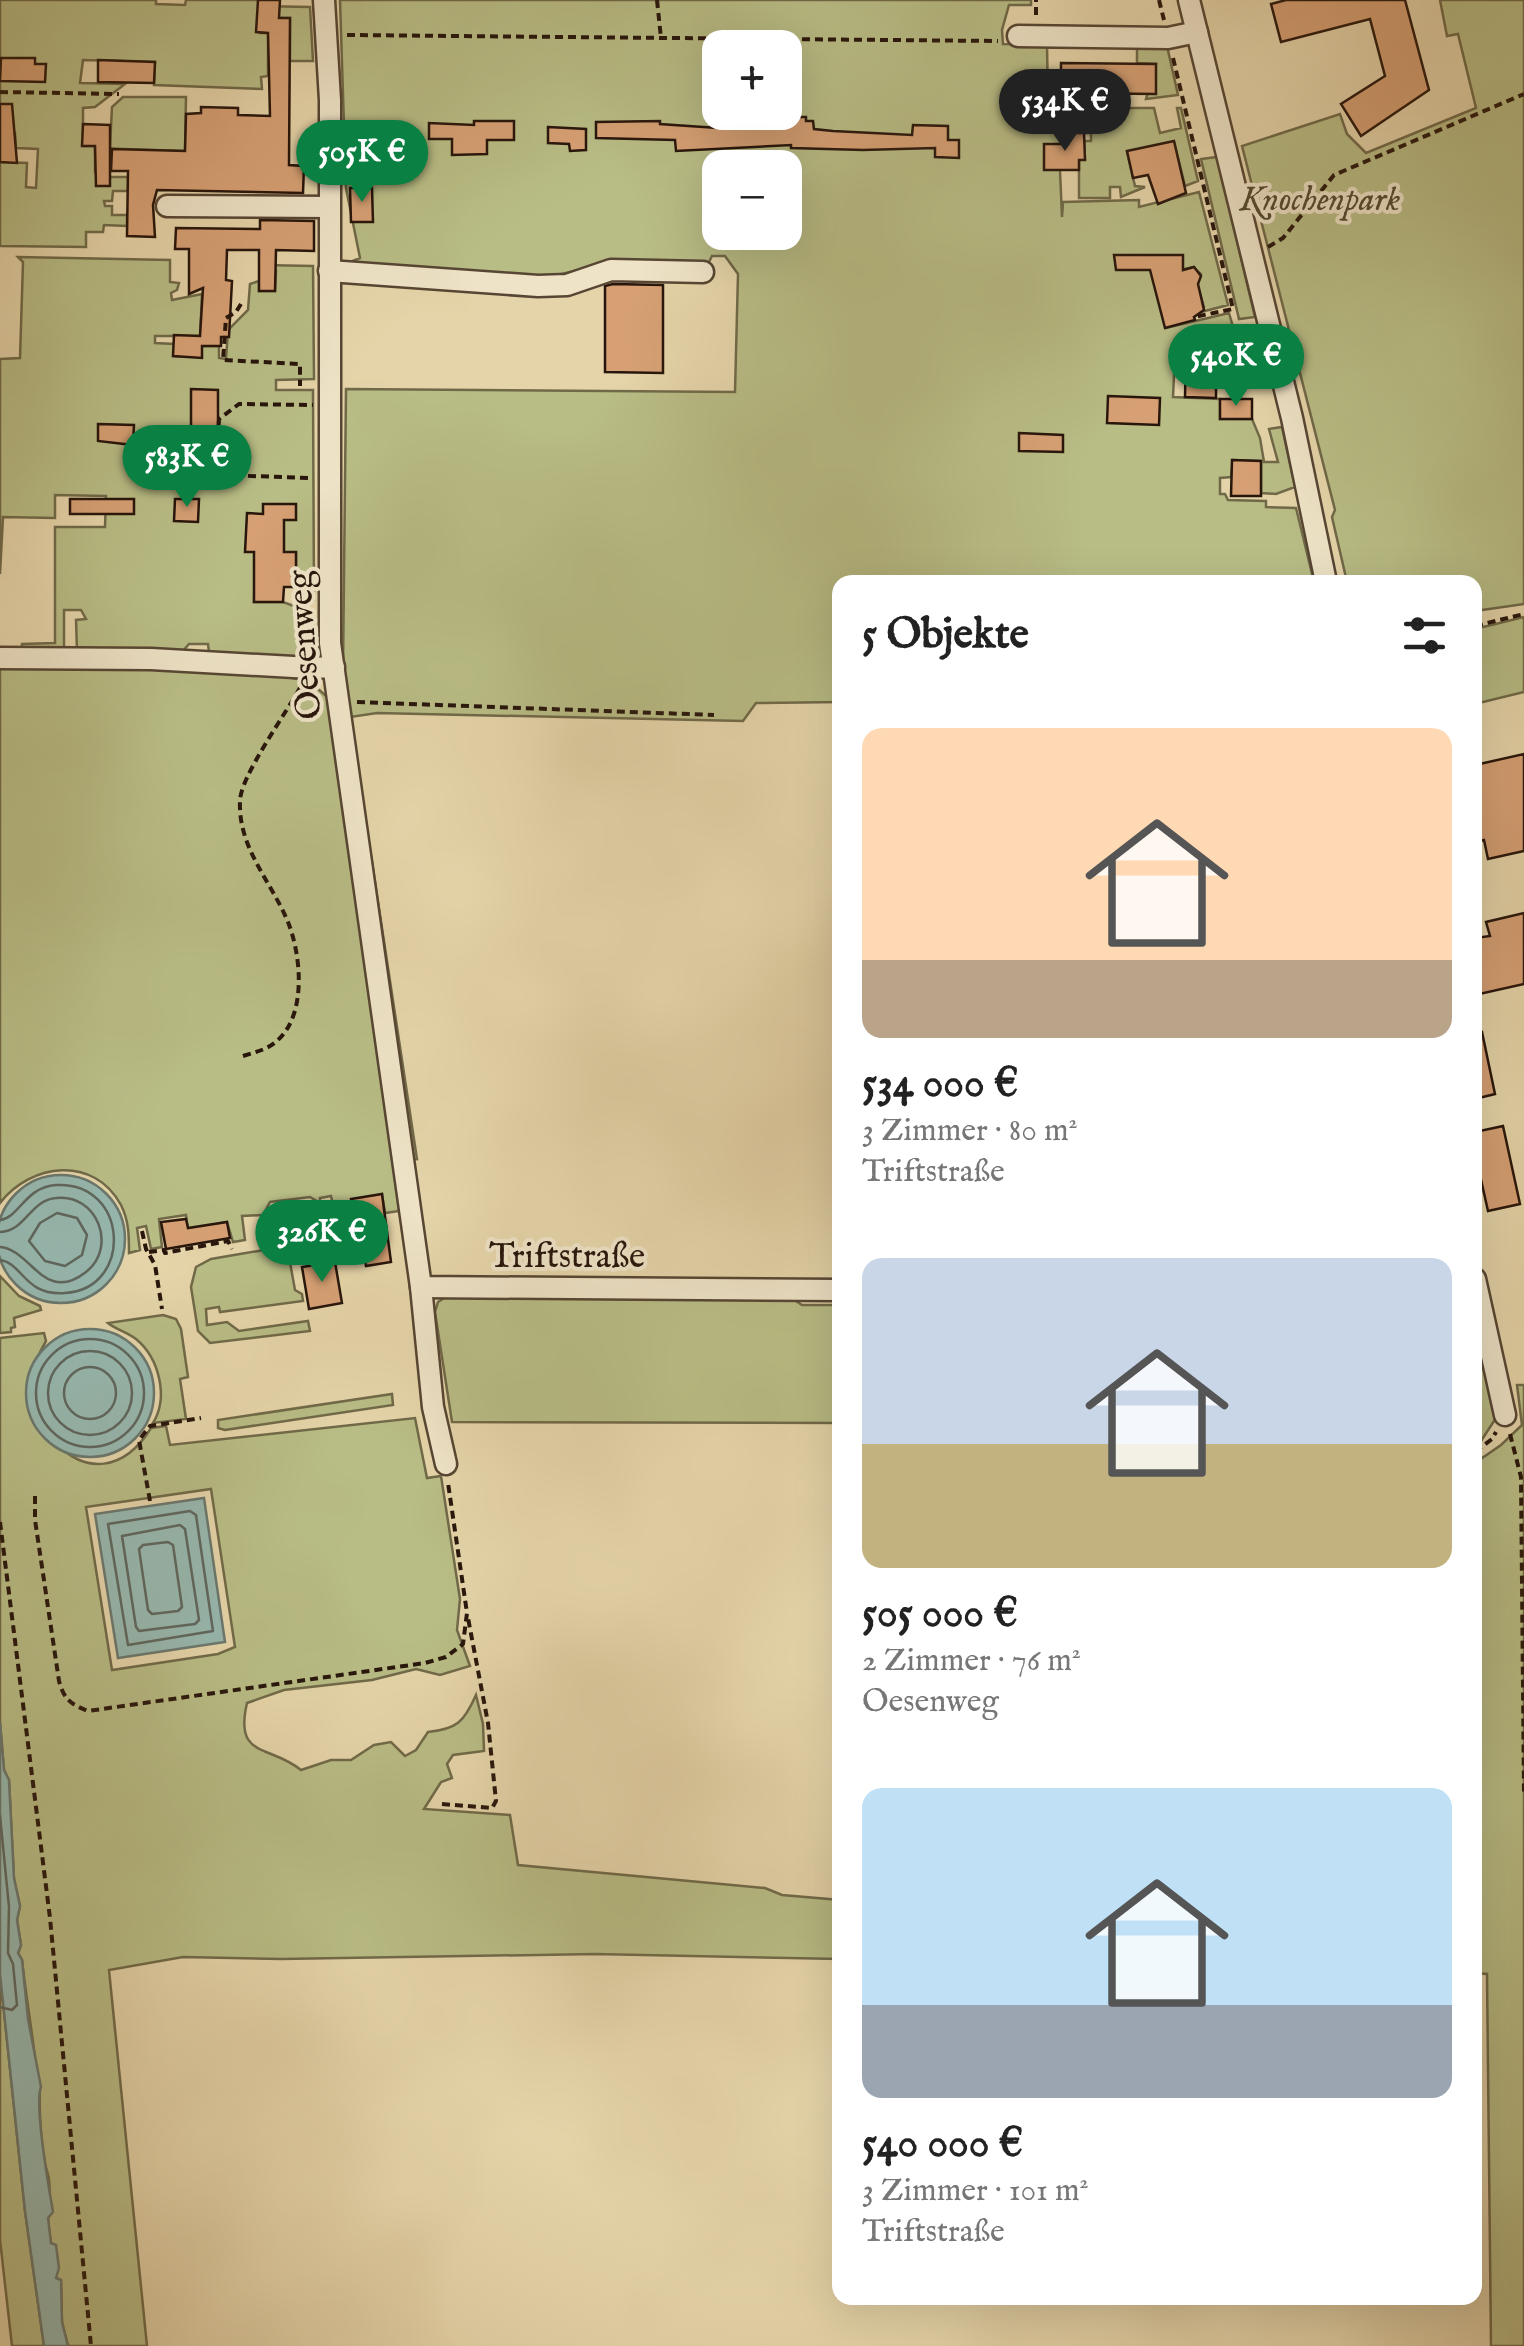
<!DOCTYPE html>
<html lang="de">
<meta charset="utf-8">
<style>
body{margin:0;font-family:"IM FELL English",serif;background:#f2f2f2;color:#222;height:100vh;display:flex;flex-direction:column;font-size:38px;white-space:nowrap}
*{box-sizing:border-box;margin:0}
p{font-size:32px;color:#767676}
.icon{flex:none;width:55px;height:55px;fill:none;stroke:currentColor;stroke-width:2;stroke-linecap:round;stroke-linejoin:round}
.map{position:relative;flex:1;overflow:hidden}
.panel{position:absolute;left:832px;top:575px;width:650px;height:1730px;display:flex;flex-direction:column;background:#fff;border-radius:20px;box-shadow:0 10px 40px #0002}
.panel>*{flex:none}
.controls{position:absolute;left:702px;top:30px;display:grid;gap:20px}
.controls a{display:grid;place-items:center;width:100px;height:100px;border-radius:20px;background:#fff;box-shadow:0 10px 40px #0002;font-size:50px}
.price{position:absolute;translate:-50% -85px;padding:0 22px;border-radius:35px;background:#0b8043;color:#fff;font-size:32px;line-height:65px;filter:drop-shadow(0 2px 5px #0008)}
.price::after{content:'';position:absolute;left:50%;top:60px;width:30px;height:22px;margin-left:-15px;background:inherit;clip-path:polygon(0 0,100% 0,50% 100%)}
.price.current{background:#222;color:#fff}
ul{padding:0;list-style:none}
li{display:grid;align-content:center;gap:20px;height:530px;padding:0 30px}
li span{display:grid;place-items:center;height:310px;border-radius:20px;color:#555}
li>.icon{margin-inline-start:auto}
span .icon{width:180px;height:180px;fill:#fffc;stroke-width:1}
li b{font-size:42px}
h2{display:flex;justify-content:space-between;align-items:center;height:120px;padding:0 30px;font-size:42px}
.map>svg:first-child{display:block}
</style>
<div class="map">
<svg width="1524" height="2346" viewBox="0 0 1524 2346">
<rect width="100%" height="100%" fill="#e5d4a9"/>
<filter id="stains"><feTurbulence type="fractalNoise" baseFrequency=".002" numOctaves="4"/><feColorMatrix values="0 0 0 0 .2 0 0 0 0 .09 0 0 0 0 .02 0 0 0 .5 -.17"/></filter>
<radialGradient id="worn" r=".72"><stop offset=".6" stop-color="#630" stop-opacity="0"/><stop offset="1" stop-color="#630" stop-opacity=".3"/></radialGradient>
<g fill="#b8bc85" stroke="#706948" stroke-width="2.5" fill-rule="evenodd">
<path d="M0,0h156v4l29,1 1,-5h72l1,6 51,1 3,54h-23v-43h-30v15h8v43l-7,1 1,12 -108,-4 1,-23 -72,-2 -3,23 45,1 -30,23 -12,1v38h27l2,-39 11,-10h63l-1,54 -90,-3v24h13l1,5h19v14h-15l-1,10h-8l1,5h7v9h15v11l-23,-1 -1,7h-17v15l-86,-1v-84l27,1 -1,24 10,1 2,-39 -22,-1 -1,-15 -15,-7z"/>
<path d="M340,0h691v5h-22l-7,25 1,14 44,1 1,57 23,1 6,5h77l6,25 21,-5 -4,-20h4l17,73 -13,5 -11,-44 -47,10 8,34 10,1 -24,10 -1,-10h-10v11h-31v-38l6,-1 -1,-18h7v-8h-22l-1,13 -9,2 3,69 1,-15 76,-2v7l60,-15 29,113 -27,7 3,-5 -7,-24 4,-9 -8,-7 -39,9 12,52 63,-15 4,14 24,-2 15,55 -6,3 -50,-1v-27h-41l-2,42 47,2v20h32l8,19 4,24h14l-9,-33 13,-2 13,60 -19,7 -15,-1v-32l-28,-1 -2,17 -11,1v16h5l3,6 38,1v6l30,1 18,74h-474v120l-84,1 -13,18 -366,-8 -27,4 67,442 -23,2 5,50 -14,2 -3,-19 -49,11 -2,-9 -11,2v5l-10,-6 -40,5 -7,13 -21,1 3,24 -12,2 -6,-20 -39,8 -2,-15 -27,4 3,28 -11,2 -5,-23 -9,2 3,22 -11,3c0,-17 0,-32 -8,-48 -27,-50 -90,-42 -121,-2v-536l254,2 56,13 39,34 -6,-47 3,-280 389,3 3,-118 -13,-18h-13l-4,8 -100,-1 -59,14 -201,-14 12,-5 -14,-70zM720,48h65v64h-65zM720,168h65v64h-65z"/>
<path d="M1440,0h84v604l-49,7v-29h-128l-15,-65 3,-7 -93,-364 98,-32 7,20 19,19 110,-45 -18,-74 -11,2z"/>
<path d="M1137,45l30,1 11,49 -32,4 10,-35 -19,-1z"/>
<path d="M1217,157l38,160 -16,2 -38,-160z"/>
<path d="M18,257l152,3v22l9,1 -2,7 -6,3 1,7 30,-6 -2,42h-45v7l19,1v12l27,1 1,-11h17v12l7,1 2,-29 20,-20 2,-26 9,-3v10h16l1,-20 -14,-1v-5l51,1 1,113 -38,1v10h37l1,210h-11v-8l-7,-5v-34l-41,-1 -1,50h29l30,11 1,33 -3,10 -14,3 -81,-5 -7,-2 -1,-8h-19l-7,8 -105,-1 -1,-31 10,-1 -5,-9h-17v41l-42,-1v-6l33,-1v-116h50l1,-31 -51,-1v23l-52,-1 -3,57v-215l20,-1 3,-96z"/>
<path d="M1524,617v75l-49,12v-75z"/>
<path d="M287,1246l8,44 7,4 1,7 -83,11 -1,-5 -13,2 1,16 20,-3 12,9 69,-10 2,10 -100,12 -12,-12 -7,-44 5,-20 15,-8z"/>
<path d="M0,1276l19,20 21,10 1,4 -27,8 1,9 -4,1v4l-11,1z"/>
<path d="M449,1295h338l15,10h38v118l-388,-1 -17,-110 3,-10z"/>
<path d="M1475,1305l21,113 -15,23 -6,3v-26l4,-2 -4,-18z"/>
<path d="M163,1315l13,4 5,10 7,48 -8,2 6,40 -33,4c16,-26 6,-65 -17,-84 -9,-7 -21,-10 -28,-16z"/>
<path d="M44,1333l2,8c-46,74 48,179 105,87l15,-2 4,19 245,-27 12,60 14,-2 19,123 -3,31 13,36 -30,9 -24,-6 -44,11 -88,10 -37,13c-13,56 22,41 54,67l30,-10h20l23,-15 17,-3 14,14 11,-6 12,-18c29,-3 36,-10 48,-37l7,29 1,27 -31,4 -6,9 5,14 -11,4 -17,27 86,6 8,50 247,23 17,7 58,5v59l-245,-5 -314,5 -98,-2 -74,13 38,376h-79l-6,-24 -1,-42 -5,-2c-3,-20 -7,-41 -8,-61 0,-15 4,-32 -1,-46 -6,-19 -8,-63 -7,-82 1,-7 -4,-16 -4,-23 -4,-35 -10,-70 -14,-106l-4,-7 3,-8 -4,-25 3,-14 -6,-27 -5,-99 -5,-10 -4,-48v-384zM211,1489l24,158 -17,7 -106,16 -26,-163z"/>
<path d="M1517,1385h7v961h-33l-4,-372 -12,-1v-510l26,-18 21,-20z"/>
<path d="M392,1394l1,11 -168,25 -7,-2v-8z"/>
<path d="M0,1974l25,237 19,135h-32l-12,-106z"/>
</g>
<g fill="#96b7ae" stroke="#6a776d" stroke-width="2.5">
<circle cx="61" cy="1239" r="64"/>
<circle cx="90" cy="1393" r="64"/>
<path d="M204,1498l21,144 -107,16 -23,-144z"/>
<path d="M0,1722l4,48 5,10 5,98 6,28 -3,14 4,25 -3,8 4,7 6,59 13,68c-7,17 8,102 12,125l-5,6 3,25 5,2 3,23 -3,10 5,2 1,42 6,24h-24l-19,-135 -25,-237z"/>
</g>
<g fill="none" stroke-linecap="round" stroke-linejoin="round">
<g stroke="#5f665d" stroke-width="2.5">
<path d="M57,1213l20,5 10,17 -5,20 -17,11 -20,-5 -16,-20 11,-18z"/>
<path d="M0,1220c19,-2 25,-33 56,-35 73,-4 78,104 9,108 -41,3 -42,-30 -65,-33"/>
<path d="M0,1232c26,-1 30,-32 56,-34 41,-5 62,49 30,74 -42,33 -55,-23 -86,-25"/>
<circle cx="90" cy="1393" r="54"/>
<circle cx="90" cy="1393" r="42"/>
<circle cx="90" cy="1393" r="26"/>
<path d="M190,1511l6,4 17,116 -85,14 -20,-121z"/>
<path d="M180,1525l5,4 14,91 -4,4 -56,7 -3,-4 -14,-91z"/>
<path d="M168,1542l5,3 9,62 -4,4 -26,3 -4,-4 -9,-61 4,-4z"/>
<path d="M0,1816l9,91 -1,46 5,11 4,41 -5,5 -12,-3"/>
</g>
</g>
<g fill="#d6a074" stroke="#28160c" stroke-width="2.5">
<path d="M258,0h22l-1,18h11l-1,147 15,1 -1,27 -146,-3 -4,15 2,32 -28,-1 1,-65h-17l1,-22 73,2 1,-37 15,-1v-6l37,1v7l32,1 -2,-83 -12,-1z"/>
<path d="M1286,0h119l24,90 -68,46 -20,-32 44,-28 -15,-57 -89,23 -10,-38z"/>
<path d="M1,58h34v6h11l-1,18 -45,-1z"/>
<path d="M98,60l57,2 -1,21 -56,-1z"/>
<path d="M1061,63l95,1v30l-95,-1z"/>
<path d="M0,104h12l5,59 -17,-1z"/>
<path d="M789,117h17v4h7l1,8 19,2 79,4 1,-10 35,1v14h11v18l-24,-1v-9l-72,2 -72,-2v-3l-115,6 -1,-11 -79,-2v-16l64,-1v3l58,4 55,-3v-3h16z"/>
<path d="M474,121h40v19h-27v14l-35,1v-16h-23v-16l45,2z"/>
<path d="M83,124l27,1v61h-14l-1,-40h-13z"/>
<path d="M548,127l38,2v21l-16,1 -1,-7 -21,-1z"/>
<path d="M1068,133h16l1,27h-6v10h-35v-26h24z"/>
<path d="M1174,141l12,52 -28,11 -10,-29 -15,3 -6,-27z"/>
<path d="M350,188h22l1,34h-22z"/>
<path d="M260,220l54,1v30l-38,-1 -1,41h-16v-41h-32l-1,30 6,1 -3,56h-8v9h-19v12l-29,-2 1,-21 26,1 3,-48 -14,6v-45h-14l1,-21 84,1z"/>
<path d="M1114,255h69v15l11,-3 7,9 -3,8 6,26 -10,7 1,3 -30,8 -15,-58h-34z"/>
<path d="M613,284l50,1v88l-58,-1v-86z"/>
<path d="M1186,355h30v43l-31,-1z"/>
<path d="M191,389l27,1v40h-27z"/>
<path d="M1108,396l52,2 -1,27 -52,-2z"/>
<rect x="1220" y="399" width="32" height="20"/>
<path d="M98,424l36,1 -1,20 -35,-4z"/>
<path d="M1019,433l44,2v17l-44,-1z"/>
<path d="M1232,460l29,1v35h-30z"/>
<rect x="70" y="499" width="64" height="15"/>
<path d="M175,499h24l-1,23 -24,-1z"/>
<path d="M263,504h33v16h-12v32h12v35h-12l-1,15h-29v-50h-9l2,-39 16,1z"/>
<path d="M1524,754v97l-36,8 -4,-19 -9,2v-77z"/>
<path d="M1524,913v71l-49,11v-57l15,-2 -4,-14z"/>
<path d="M1482,1032l13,62 -20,5v-66z"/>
<path d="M1503,1126l17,78 -32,7 -13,-58v-21z"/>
<path d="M382,1194l9,68 -25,4 -8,-51h-4l-3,-16z"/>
<path d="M186,1219l2,9 39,-6 3,16 -64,11 -5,-27z"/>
<path d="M335,1262l7,41 -33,6 -7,-42z"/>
</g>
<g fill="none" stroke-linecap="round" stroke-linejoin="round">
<defs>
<g id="minor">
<path d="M324,0l6,100v543l91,644 419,3"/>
<path d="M1189,0l103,418 34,164"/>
<path d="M1018,36l150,2 29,-6"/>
<path d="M167,206l162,1"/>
<path d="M329,271l209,15 29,-1 44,-15 92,2"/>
<path d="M0,658l151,1 160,9 23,-1"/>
<path d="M1475,1279l30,136"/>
<path d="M421,1287l12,120 13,57"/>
</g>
</defs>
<use href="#minor" stroke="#574633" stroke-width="25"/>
<g stroke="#28160c" stroke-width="4" stroke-dasharray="8 5" stroke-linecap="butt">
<path d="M657,0l4,38"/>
<path d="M1159,0l5,20"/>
<path d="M1036,15v-15"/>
<path d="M347,35l651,6"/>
<path d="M1173,58l60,251 -39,8"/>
<path d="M0,92l119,2"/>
<path d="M1268,247l15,-9 51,-63 190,-81"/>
<path d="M241,304l-5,8 -10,6 -3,42 77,4v22"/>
<path d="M218,438l1,-19 20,-15 74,1"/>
<path d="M222,475l89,3"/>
<path d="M1475,626l49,-12"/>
<path d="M357,702l357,13"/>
<path d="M243,1056c13,-4 26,-7 35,-16 29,-27 23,-85 10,-118 -17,-41 -50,-74 -48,-121 0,-24 47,-89 61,-115"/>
<path d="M142,1231l4,18 9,16 7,44"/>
<path d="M149,1252l15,-2 1,3 63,-12 4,8"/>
<path d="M1510,1434l11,43 3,317"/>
<path d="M1475,1452l17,-13 4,-7"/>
<path d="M35,1496v24l24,161c5,18 11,23 29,30l337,-48 21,-6 17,-13 4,-31 -19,-130"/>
<path d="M150,1501l-11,-61 11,-14 51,-8"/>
<path d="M0,1522l50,396 41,428"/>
<path d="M442,1804l50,4 4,-7 -8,-78 -20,-105"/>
</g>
<use href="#minor" stroke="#eee3c7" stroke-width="20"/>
</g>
<g text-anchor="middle" stroke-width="8" stroke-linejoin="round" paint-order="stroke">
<g font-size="35" font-style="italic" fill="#534830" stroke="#eee3c7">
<text x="1320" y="210">Knochenpark</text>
</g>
<g font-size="35" fill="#28160c" stroke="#eee3c7">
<text transform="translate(303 645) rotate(-94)" y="12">Oesenweg</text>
<text x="567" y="1267">Triftstraße</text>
</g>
</g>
<rect width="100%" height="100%" filter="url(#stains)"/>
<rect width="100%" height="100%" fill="url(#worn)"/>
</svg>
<div class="controls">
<a>+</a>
<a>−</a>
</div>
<b class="price current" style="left:1065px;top:154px">534K €</b>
<b class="price" style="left:362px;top:205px">505K €</b>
<b class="price" style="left:1236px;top:409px">540K €</b>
<b class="price" style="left:187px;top:510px">583K €</b>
<b class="price" style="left:322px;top:1285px">326K €</b>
<section class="panel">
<h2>5 Objekte<svg class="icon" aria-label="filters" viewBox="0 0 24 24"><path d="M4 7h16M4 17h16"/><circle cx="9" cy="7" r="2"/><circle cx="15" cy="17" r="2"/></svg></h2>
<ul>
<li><span style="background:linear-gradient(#ffd9b3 75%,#b9a48a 0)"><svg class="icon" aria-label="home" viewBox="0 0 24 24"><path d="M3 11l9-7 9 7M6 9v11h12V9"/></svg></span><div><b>534 000 €</b><p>3 Zimmer · 80 m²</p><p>Triftstraße</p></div></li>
<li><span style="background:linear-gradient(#c9d6e8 60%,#c2b280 0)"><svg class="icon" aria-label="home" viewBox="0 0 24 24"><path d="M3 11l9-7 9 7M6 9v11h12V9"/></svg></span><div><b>505 000 €</b><p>2 Zimmer · 76 m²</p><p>Oesenweg</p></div></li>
<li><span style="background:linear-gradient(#bfe0f5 70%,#9aa5b1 0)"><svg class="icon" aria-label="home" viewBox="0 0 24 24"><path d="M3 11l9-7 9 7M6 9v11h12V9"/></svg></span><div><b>540 000 €</b><p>3 Zimmer · 101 m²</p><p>Triftstraße</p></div></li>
</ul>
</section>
</div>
